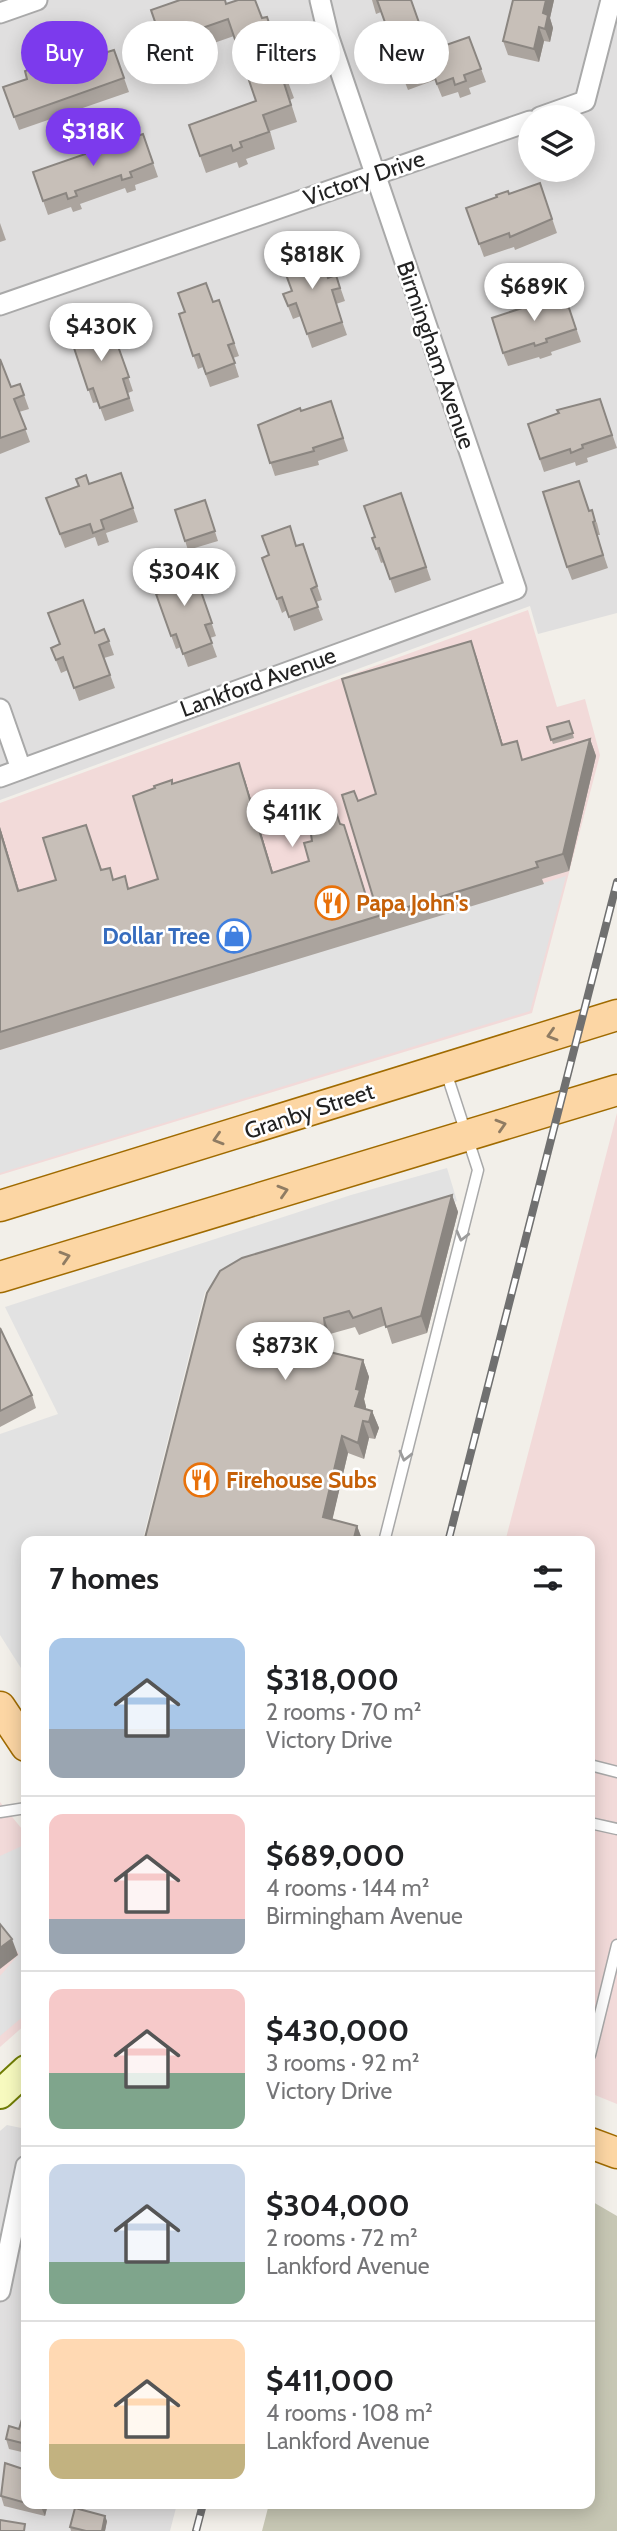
<!DOCTYPE html>
<meta charset="utf-8">
<style>
body{margin:0;font-family:Cabin,sans-serif;background:#f6f6f6;color:#202124;height:100vh;display:flex;flex-direction:column;font-size:26px;white-space:nowrap}
*{box-sizing:border-box;margin:0}
p{font-size:23px;color:#757577}
.icon{flex:none;width:38px;height:38px;fill:none;stroke:currentColor;stroke-width:2;stroke-linecap:round;stroke-linejoin:round}
.map{position:relative;flex:1;overflow:hidden}
.panel{position:absolute;left:21px;top:1536px;width:574px;height:973px;display:flex;flex-direction:column;background:#fff;border-radius:14px;box-shadow:0 4px 18px #0003}
.panel>*{flex:none}
.top-card{position:absolute;left:21px;top:21px;width:576px;height:63px;display:flex;gap:14px}
.buttons{position:absolute;left:518px;top:105px;display:grid;gap:14px}
.buttons a{display:grid;place-items:center;width:77px;height:77px;border-radius:50%;background:#fff;box-shadow:0 4px 18px #0003;font-size:35px}
.price{position:absolute;translate:-50% -60px;padding:0 16px;border-radius:24px;background:#fff;color:#222;font-size:23px;line-height:46px;filter:drop-shadow(0 2px 4px #0008)}
.price::after{content:'';position:absolute;left:50%;top:42px;width:21px;height:16px;margin-left:-10px;background:inherit;clip-path:polygon(0 0,100% 0,50% 100%)}
.price.active{background:#7c3aed;color:#fff}
ul{padding:0;list-style:none}
li{display:flex;align-items:center;gap:21px;height:175px;padding:0 28px}
li+li{border-top:2px solid #e0e0e0}
li span{display:grid;place-items:center;flex:none;width:196px;height:140px;border-radius:14px;color:#555}
li>.icon{margin-inline-start:auto}
span .icon{width:84px;height:84px;fill:#fffc;stroke-width:1}
li b{font-size:30px}
h2{display:flex;justify-content:space-between;align-items:center;height:84px;padding:0 28px;font-size:30px}
.tag{padding:0 24px;border-radius:32px;background:#fff;box-shadow:0 4px 18px #0003;font-size:24px;line-height:63px}
.tag.active{background:#7c3aed;color:#fff}
.map>svg:first-child{display:block}
</style>
<div class="map">
<svg width="617" height="2531" viewBox="0 0 617 2531">
<rect width="100%" height="100%" fill="#f2efe9"/>
<g fill="#e0dfdf" fill-rule="evenodd">
<path d="M0,0h617v613l-79,21 -8,-28 -530,194zM530,117h53v53h-53z"/>
<path d="M7,2125l19,4v375h151l-7,27h-170v-400z"/>
</g>
<g fill="#f2dad9">
<path d="M528,610l29,97 28,-8 15,56 -68,258 -532,162v-372z"/>
<path d="M617,1113v991l-27,-11v-551h-85z"/>
<path d="M0,1802l26,32v190l-26,23z"/>
</g>
<path fill="#c7c7b4" d="M593,2202l24,14v315h-355l7,-27h321v-292z"/>
<g fill="#e2e2e2">
<path d="M566,876l-36,135 -530,162v-123z"/>
<path d="M447,1168l10,33 -229,68 -23,23 -63,250h-116v134l-26,-41v-201l58,-20 -53,-107 346,-112z"/>
<path d="M24,1845l2,3v166l-26,22v-60l19,-22 -19,-26v-72z"/>
</g>
<g fill="none" stroke-linecap="round" stroke-linejoin="round">
<defs>
<g id="lane">
<path d="M384,1542l94,-372 -32,-98"/>
<path d="M590,1765l27,7"/>
<path d="M0,1812l26,-4"/>
<path d="M590,1823l27,6"/>
<path d="M590,2055l27,-110"/>
</g>
<g id="street">
<path d="M0,13l37,-13"/>
<path d="M540,117l45,-16 26,-101"/>
<path d="M0,305l530,-184"/>
<path d="M0,709l21,60"/>
<path d="M0,777l516,-188 -187,-551 -9,-38"/>
<path d="M0,2291l26,-125"/>
</g>
<path id="secondary" d="M0,2094l26,-24"/>
<g id="primary">
<path d="M0,1206l617,-191"/>
<path d="M0,1277l617,-187"/>
<path d="M0,1707l26,39"/>
<path d="M590,2143l27,10"/>
</g>
</defs>
<use href="#lane" stroke="#a9a9a9" stroke-width="13"/>
<use href="#street" stroke="#a9a9a9" stroke-width="23"/>
<use href="#secondary" stroke="#707d05" stroke-width="32"/>
<use href="#primary" stroke="#a06b00" stroke-width="33"/>
<use href="#lane" stroke="#fff" stroke-width="10"/>
<use href="#street" stroke="#fff" stroke-width="19"/>
<use href="#secondary" stroke="#f7fabf" stroke-width="28"/>
<use href="#primary" stroke="#fcd6a4" stroke-width="30"/>
<defs>
<g id="rail">
<path d="M448,1542l169,-660"/>
<path d="M196,2531l7,-27"/>
</g>
</defs>
<use href="#rail" stroke="#707070" stroke-width="8"/>
<use href="#rail" stroke="#fff" stroke-width="5" stroke-dasharray="16" stroke-linecap="butt"/>
</g>
<g fill="#aba49e">
<path d="M372,0h39l18,51 40,-14 17,45 -17,6 2,6 -11,4 -2,-6 -16,5 -7,-17 -27,10 -9,-23 -5,2 -8,-24 6,-3 -11,-30 -5,2z"/>
<path d="M513,0h41l-4,18 3,10 -3,14 -6,-1 -5,21 -31,-7 -5,-14z"/>
<path d="M227,4l35,14 5,-1 9,26 -5,2 10,27 3,-1 10,27 -4,2 7,22 -27,9 5,18 -29,10 2,5 -9,4 -2,-6 -31,11 -17,-48 67,-24 -22,-65 -66,23 -17,-49z"/>
<path d="M114,50l15,42 -110,38 -16,-43z"/>
<path d="M143,134l15,43 -23,8 1,5 -9,3 -2,-5 -45,16 2,5 -9,3 -2,-5 -23,8 -15,-43z"/>
<path d="M540,183l17,50 -42,17 -1,-3 -30,10 -18,-49z"/>
<path d="M0,223l6,17 -6,2z"/>
<path d="M336,275l9,26 -9,3 11,31 -35,13 -11,-32 -8,3 -10,-25z"/>
<path d="M564,293l17,49 -30,10 1,3 -12,4 -1,-2 -31,9 -5,-13z"/>
<path d="M219,300l20,56 -6,2 6,19 -29,10 -7,-20 -5,2 -19,-55z"/>
<path d="M114,335l19,56 -5,2 6,18 -29,10 -7,-19 -5,1 -19,-55z"/>
<path d="M0,359l11,28 13,8 5,14 -10,3 11,30 -30,12z"/>
<path d="M600,399l17,49 -30,10 1,4 -12,4 -1,-4 -31,10 -16,-48z"/>
<path d="M331,401l17,50 -30,10 1,4 -44,11 -17,-51z"/>
<path d="M121,473l17,49 -32,11 3,9 -11,4 -3,-9 -30,11 -19,-50z"/>
<path d="M401,493l30,87 -36,13 -11,-31 -3,1 -9,-25 3,-1z"/>
<path d="M205,500l13,41 -30,9 -13,-40z"/>
<path d="M589,511l8,12 3,12h-3l11,33 -36,12 -5,-13z"/>
<path d="M303,544l19,56 -6,2 7,18 -29,11 -7,-21 -5,3 -20,-55z"/>
<path d="M197,580l19,56 -6,2 7,19 -29,10 -7,-20 -5,2 -20,-55z"/>
<path d="M95,633l14,8 5,14 -10,3 11,30 -36,13 -11,-31 -7,3 -10,-25z"/>
<path d="M471,641l32,104 21,15 66,-21 6,17 -27,115 -27,8 2,5 -544,166v-223l19,63 37,-10 30,-55 16,45 12,10 11,-4 4,13 29,-10 15,-95 72,-4 28,92 36,-11 3,-20 28,-17 10,18 21,69 6,-1 -19,-109 18,-7z"/>
<path d="M569,721l5,17 -21,6 -6,-17z"/>
<path d="M452,1195l6,17 -31,121 -35,11 -6,-19 -27,10 -4,-8 -25,7 2,18 31,8 6,17 -5,22 2,8v2l6,2 7,17 -4,11 -6,-1 -5,21 -16,-6 -16,67 25,6 6,16h-219l63,-249z"/>
<path d="M0,1328l32,67 4,13 -36,19z"/>
<path d="M26,2416v37l-17,-4 -3,-10 13,-10z"/>
<path d="M26,2470v34h22l-3,12 -41,-10 -3,-10z"/>
<path d="M107,2521l-2,10h-34l-1,-4z"/>
</g>
<g fill="#8b8681">
<path d="M546,0h8l-4,18 3,10 -3,14 -5,-13 -2,-16z"/>
<path d="M539,27l5,14 -5,21 -5,-13z"/>
<path d="M471,641l6,17 31,104 -6,-17z"/>
<path d="M590,739l6,17 -27,115 -6,-17z"/>
<path d="M239,763l6,17 33,109 -6,-16z"/>
<path d="M344,825l6,17 23,76z"/>
<path d="M0,827l24,80 -24,-76z"/>
<path d="M452,1195l6,17 -31,121 -6,-17z"/>
<path d="M324,1318l6,16 2,20 -11,-4z"/>
<path d="M363,1360l6,17 -5,22 2,8 -5,16 -6,-17 1,-17z"/>
<path d="M372,1411l7,17 -4,11 -6,-17z"/>
<path d="M363,1421l6,17 -5,21 -6,-16z"/>
<path d="M342,1436l6,17 -19,81 -6,-17z"/>
<path d="M357,1526l6,16h-10z"/>
<path d="M12,1939l6,16 -18,14v-21z"/>
<path d="M42,2504h6l-3,12 -4,-9z"/>
<path d="M105,2516l2,5 -2,10h-3z"/>
</g>
<g fill="#c7bfb8" stroke="#8b8681" stroke-width="2">
<path d="M180,0h45l1,4 12,-4h17l7,18 5,-1 3,9 -5,2 15,44 4,-1 4,10 -4,2 7,22 -28,10 6,17 -29,10 2,5 -9,4 -2,-6 -31,11 -11,-31 67,-24 -28,-82 -66,23 -11,-32z"/>
<path d="M377,0h34l18,51 40,-14 12,32 -17,6 2,6 -11,4 -2,-7 -16,6 -6,-18 -28,10 -8,-23 -6,2 -3,-10 6,-3z"/>
<path d="M513,0h33l-3,13 5,2 -3,14 -6,-2 -5,22 -31,-8z"/>
<path d="M89,50l2,7 23,-7 10,28 -110,39 -11,-30 24,-8 -2,-8 8,-3 3,8 46,-16 -3,-7z"/>
<path d="M143,134l10,29 -23,9 2,5 -10,3 -1,-5 -46,16 2,5 -9,3 -2,-6 -23,8 -10,-29z"/>
<path d="M540,183l12,36 -42,18 -1,-4 -30,11 -13,-36 31,-11 -1,-2 12,-4 1,3z"/>
<path d="M318,248l10,30 8,-3 4,13 -8,2 10,32 -35,12 -11,-31 -8,3 -5,-12 9,-3 -11,-30z"/>
<path d="M206,283l7,19 6,-2 15,43 -6,2 7,18 -29,11 -7,-20 -6,2 -14,-42 6,-2 -7,-19z"/>
<path d="M564,293l12,36 -30,10 1,3 -12,4 -1,-3 -31,10 -11,-35 30,-10 -1,-4z"/>
<path d="M102,317l6,20 6,-2 15,42 -6,2 6,19 -29,10 -7,-20 -5,2 -14,-42 6,-2 -6,-19z"/>
<path d="M0,359l11,28 9,-3 4,11 -10,4 12,30 -26,9z"/>
<path d="M600,399l12,36 -30,10 1,3 -12,5 -1,-4 -30,10 -12,-35 31,-11 -2,-3z"/>
<path d="M331,401l12,37 -30,10 1,3 -44,12 -12,-38 42,-17 1,3z"/>
<path d="M121,473l12,35 -32,12 3,9 -11,4 -3,-9 -30,10 -14,-36 33,-12 -3,-7 10,-4 3,9z"/>
<path d="M579,481l10,30 3,-1 3,11 -2,1 10,33 -36,12 -24,-75z"/>
<path d="M401,493l25,74 -36,12 -11,-31 -3,1 -4,-11 3,-1 -11,-31z"/>
<path d="M205,500l10,31 -30,10 -10,-31z"/>
<path d="M290,526l6,20 7,-2 14,42 -6,3 7,18 -29,10 -7,-20 -5,2 -15,-41 7,-3 -7,-19z"/>
<path d="M184,563l7,19 6,-2 15,43 -7,2 7,18 -29,11 -7,-20 -5,2 -15,-42 7,-2 -7,-20z"/>
<path d="M83,600l12,33 9,-4 5,12 -10,4 11,30 -36,13 -11,-31 -7,3 -5,-12 9,-4 -12,-31z"/>
<path d="M471,641l31,104 15,-4 5,19 68,-21 -27,115 -27,8 2,5 -538,165v-201l18,60 38,-11 -13,-42 43,-13 15,45 9,-2 3,12 12,-4 3,13 30,-10 -25,-83 22,-8 -1,-2 18,-6v4l67,-21 33,110 37,-12 -5,-18 8,-2 -3,-20 27,-9 4,12 4,1 27,87 6,-2 -35,-115 12,-4 4,10 18,-7 -34,-115z"/>
<path d="M569,721l4,12 -22,7 -4,-13z"/>
<path d="M452,1195l-31,121 -35,11 -5,-19 -28,10 -4,-7 -25,7 2,19 -5,13 42,10 -7,29 4,1 -5,16 17,5 -3,11 -6,-1 -5,22 -16,-7 -19,81 34,9 -4,16h-209l63,-249 13,-22 22,-13z"/>
<path d="M0,1328l32,67 -32,16z"/>
<path d="M0,1924l12,15 -12,9z"/>
<path d="M23,2416h3v28l-20,-5 3,-13 10,3z"/>
<path d="M5,2463l21,7v33l-25,-7z"/>
<path d="M75,2508l30,8 -3,15h-16l-16,-4z"/>
<path d="M0,2520l25,4 -1,7h-24z"/>
</g>
<defs><path id="oneway-chevron" d="M-2-3.5L2.5 0L-2 3.5" fill="none" stroke-width="1.6" stroke-linecap="round" stroke-linejoin="round" transform="scale(1.75)"/></defs>
<g stroke="#8f7c63">
<use href="#oneway-chevron" transform="translate(552 1035) rotate(163)"/>
<use href="#oneway-chevron" transform="translate(501 1125) rotate(-17)"/>
<use href="#oneway-chevron" transform="translate(218 1139) rotate(163)"/>
<use href="#oneway-chevron" transform="translate(283 1191) rotate(-17)"/>
<use href="#oneway-chevron" transform="translate(65 1257) rotate(-17)"/>
</g>
<g stroke="#9c9c9c">
<use href="#oneway-chevron" transform="translate(462 1236) rotate(104)"/>
<use href="#oneway-chevron" transform="translate(405 1456) rotate(104)"/>
</g>
<defs>
<symbol id="restaurant-ring" viewBox="-11 -11 22 22"><circle r="9.5" fill="#fff" stroke="#e8710a" stroke-width="1.5"/><path d="M-5-6h1v4h1v-4h1v4h1v-4h1v5L-1.5 .5V6h-2V.5L-5-1ZM5-6V6H3V1.5H1.5Q1.5-4 5-6Z" fill="#e8710a"/></symbol>
<symbol id="shop-ring" viewBox="-11 -11 22 22"><circle r="9.5" fill="#fff" stroke="#3f7fe0" stroke-width="1.5"/><path d="M-5-2.5h2.3a2.7 3.5 0 0 1 5.4 0H5L5.5 6h-11ZM-1.5-2.5h3a1.5 2.3 0 0 0-3 0Z" fill="#3f7fe0"/></symbol>
</defs>
<g fill-rule="evenodd">
<use href="#restaurant-ring" x="313" y="884" width="38" height="38"/>
<use href="#shop-ring" x="215" y="917" width="38" height="38"/>
<use href="#restaurant-ring" x="182" y="1461" width="38" height="38"/>
</g>
<g text-anchor="middle" stroke-width="5" stroke-linejoin="round" paint-order="stroke">
<g font-size="23" fill="#222" stroke="#fff">
<text transform="translate(364 178) rotate(-19)" y="8">Victory Drive</text>
<text transform="translate(436 355) rotate(71)" y="8">Birmingham Avenue</text>
<text transform="translate(258 682) rotate(-20)" y="8">Lankford Avenue</text>
<text transform="translate(309 1111) rotate(-18)" y="8">Granby Street</text>
</g>
<g font-size="23" font-weight="bold" fill="#c56008" stroke="#fff" text-anchor="start">
<text x="356" y="911">Papa John's</text>
<text x="226" y="1488">Firehouse Subs</text>
</g>
<g font-size="23" font-weight="bold" fill="#366cbe" stroke="#fff" text-anchor="end">
<text x="210" y="944">Dollar Tree</text>
</g>
</g>
</svg>
<div class="buttons">
<a><svg class="icon" aria-label="layers" viewBox="0 0 24 24"><path d="M12 4l9 5-9 5-9-5zM3 14l9 5 9-5"/></svg></a>
</div>
<b class="price active" style="left:93px;top:168px">$318K</b>
<b class="price" style="left:312px;top:291px">$818K</b>
<b class="price" style="left:534px;top:323px">$689K</b>
<b class="price" style="left:101px;top:363px">$430K</b>
<b class="price" style="left:184px;top:608px">$304K</b>
<b class="price" style="left:292px;top:849px">$411K</b>
<b class="price" style="left:285px;top:1382px">$873K</b>
<div class="top-card">
<a class="tag active">Buy</a>
<a class="tag">Rent</a>
<a class="tag">Filters</a>
<a class="tag">New</a>
</div>
<section class="panel">
<h2>7 homes<svg class="icon" aria-label="filters" viewBox="0 0 24 24"><path d="M4 7h16M4 17h16"/><circle cx="9" cy="7" r="2"/><circle cx="15" cy="17" r="2"/></svg></h2>
<ul>
<li><span style="background:linear-gradient(#a9c7e8 65%,#9aa5b1 0)"><svg class="icon" aria-label="home" viewBox="0 0 24 24"><path d="M3 11l9-7 9 7M6 9v11h12V9"/></svg></span><div><b>$318,000</b><p>2 rooms · 70 m²</p><p>Victory Drive</p></div></li>
<li><span style="background:linear-gradient(#f6c9c9 75%,#9aa5b1 0)"><svg class="icon" aria-label="home" viewBox="0 0 24 24"><path d="M3 11l9-7 9 7M6 9v11h12V9"/></svg></span><div><b>$689,000</b><p>4 rooms · 144 m²</p><p>Birmingham Avenue</p></div></li>
<li><span style="background:linear-gradient(#f6c9c9 60%,#7fa58c 0)"><svg class="icon" aria-label="home" viewBox="0 0 24 24"><path d="M3 11l9-7 9 7M6 9v11h12V9"/></svg></span><div><b>$430,000</b><p>3 rooms · 92 m²</p><p>Victory Drive</p></div></li>
<li><span style="background:linear-gradient(#c9d6e8 70%,#7fa58c 0)"><svg class="icon" aria-label="home" viewBox="0 0 24 24"><path d="M3 11l9-7 9 7M6 9v11h12V9"/></svg></span><div><b>$304,000</b><p>2 rooms · 72 m²</p><p>Lankford Avenue</p></div></li>
<li><span style="background:linear-gradient(#ffd9b3 75%,#c2b280 0)"><svg class="icon" aria-label="home" viewBox="0 0 24 24"><path d="M3 11l9-7 9 7M6 9v11h12V9"/></svg></span><div><b>$411,000</b><p>4 rooms · 108 m²</p><p>Lankford Avenue</p></div></li>
</ul>
</section>
</div>
